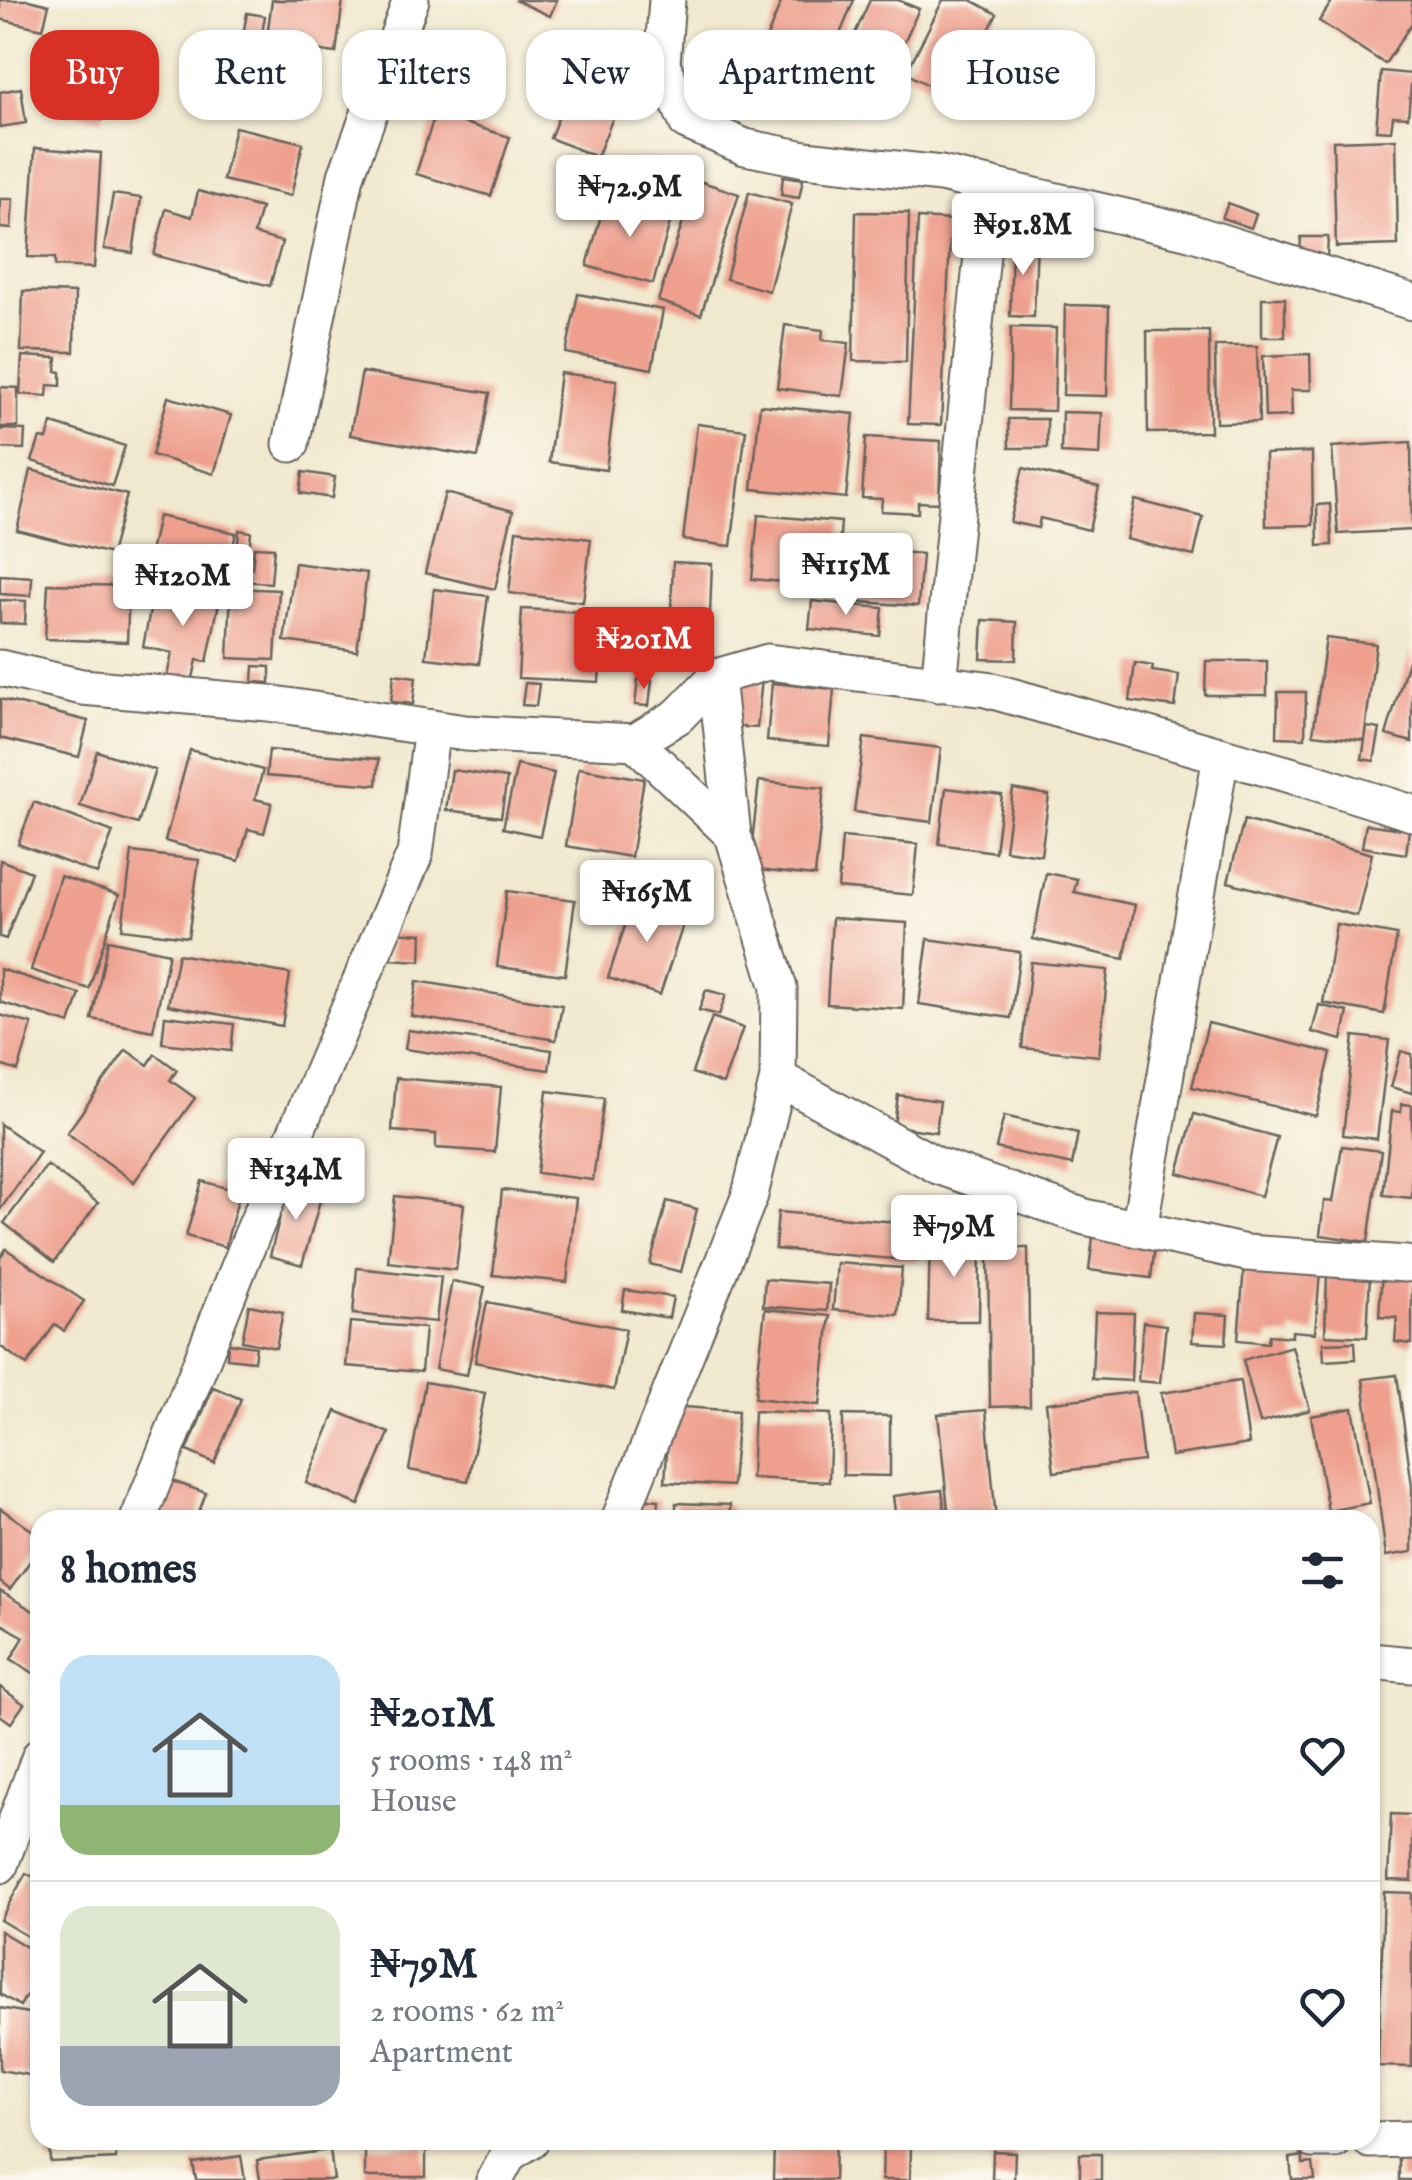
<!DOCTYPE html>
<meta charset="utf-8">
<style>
body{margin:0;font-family:"IM FELL English",serif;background:#f2f2f3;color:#1f2937;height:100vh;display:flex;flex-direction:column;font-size:38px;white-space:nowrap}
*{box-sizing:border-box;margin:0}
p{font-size:32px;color:#747a83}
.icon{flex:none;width:55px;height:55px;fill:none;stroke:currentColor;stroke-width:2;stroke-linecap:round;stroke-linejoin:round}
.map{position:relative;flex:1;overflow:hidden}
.sheet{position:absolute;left:30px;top:1510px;width:1350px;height:640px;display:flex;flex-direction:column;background:#fff;border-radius:30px;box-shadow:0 2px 8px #0004}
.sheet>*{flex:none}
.guide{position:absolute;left:30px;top:30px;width:1352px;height:90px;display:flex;gap:20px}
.price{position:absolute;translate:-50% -85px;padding:0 22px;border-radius:10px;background:#fff;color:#222;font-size:32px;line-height:65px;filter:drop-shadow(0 2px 5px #0008)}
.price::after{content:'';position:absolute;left:50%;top:60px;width:30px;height:22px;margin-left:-15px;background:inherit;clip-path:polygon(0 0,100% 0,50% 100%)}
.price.selected{background:#d93025;color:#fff}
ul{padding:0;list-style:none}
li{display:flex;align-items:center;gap:30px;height:250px;padding:0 30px}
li+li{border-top:2px solid #e0e1e3}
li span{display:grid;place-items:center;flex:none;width:280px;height:200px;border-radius:30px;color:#555}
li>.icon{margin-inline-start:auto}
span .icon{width:120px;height:120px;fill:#fffc;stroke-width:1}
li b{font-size:42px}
h2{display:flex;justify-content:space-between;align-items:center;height:120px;padding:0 30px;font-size:42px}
.pill{padding:0 35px;border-radius:30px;background:#fff;box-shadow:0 2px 8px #0004;font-size:35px;line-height:90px}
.pill.selected{background:#d93025;color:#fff}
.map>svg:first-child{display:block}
</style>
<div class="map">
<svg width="1412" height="2180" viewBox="0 0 1412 2180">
<rect width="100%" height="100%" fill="#fbf7ec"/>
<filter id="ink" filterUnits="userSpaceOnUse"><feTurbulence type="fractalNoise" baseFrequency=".01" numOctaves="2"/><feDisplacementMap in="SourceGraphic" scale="20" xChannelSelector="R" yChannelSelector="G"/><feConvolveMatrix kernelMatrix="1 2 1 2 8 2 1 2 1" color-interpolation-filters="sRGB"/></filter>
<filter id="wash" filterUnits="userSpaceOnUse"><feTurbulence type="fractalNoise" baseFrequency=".0048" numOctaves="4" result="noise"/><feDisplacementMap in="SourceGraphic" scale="40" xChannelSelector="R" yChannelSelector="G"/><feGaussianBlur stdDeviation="2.25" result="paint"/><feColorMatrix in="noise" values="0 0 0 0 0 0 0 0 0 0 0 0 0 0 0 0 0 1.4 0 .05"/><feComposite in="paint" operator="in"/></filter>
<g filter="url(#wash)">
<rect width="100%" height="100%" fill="#f1e9cf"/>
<g id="blocks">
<g fill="#ee9f8d">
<path d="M0,0h29l20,5 -6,24 -43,-10z"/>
<path d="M272,0h71l-7,53 -70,-10z"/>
<path d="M515,0h42l-7,16z"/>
<path d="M782,0h72l-37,90 -61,-26z"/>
<path d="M870,0h28l21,9 -38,85 -44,-20z"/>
<path d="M943,0h28l26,14 -43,85 -48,-26z"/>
<path d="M1333,0h79v23l-27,41 -66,-43z"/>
<path d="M247,13l18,3 -5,29 -18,-4z"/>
<path d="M58,45l58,12 -14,63 -57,-12z"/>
<path d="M580,63l47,20 -30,74 -47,-19z"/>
<path d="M1381,71l31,3 -4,43 -15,-1 -2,15 -15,-1z"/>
<path d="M21,88l5,35 -26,4v-35z"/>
<path d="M435,114l75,23 -19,59 -75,-22z"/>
<path d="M235,127l68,16 -12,53 -68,-16z"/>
<path d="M1396,139l2,106 -62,2 -3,-106z"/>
<path d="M35,148l66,5 -7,115 -39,-2v-8l-27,-1z"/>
<path d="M783,176l20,3 -4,19 -18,-3z"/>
<path d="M696,180l43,14 -38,121 -43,-14z"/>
<path d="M198,191l63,17 -7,26 28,8 -12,44 -116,-31 12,-46 26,8z"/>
<path d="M749,192l43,12 -23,87 -43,-12z"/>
<path d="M113,194l28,4 -8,55 -29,-4z"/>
<path d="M606,197l66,18 -19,69 -66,-18z"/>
<path d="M0,199h13l-2,30 -11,-1z"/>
<path d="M1228,203l28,11 -5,14 -29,-10z"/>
<path d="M856,212l53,1 -3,149 -53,-1z"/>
<path d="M918,218l33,2 -10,205 -33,-1z"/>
<path d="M1301,237h27l-1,21h-27z"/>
<path d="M1012,240l25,1 -3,76 -24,-1z"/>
<path d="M23,291l52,2 -1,59 -53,-1z"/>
<path d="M578,294l85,16 -11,59 -86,-16z"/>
<rect x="1262" y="298" width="23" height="39"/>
<path d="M1065,305l44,1 -2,90 -44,-1z"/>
<path d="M785,325l38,5 -1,10 27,3 -7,53 -65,-8z"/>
<path d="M1011,327l45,1 -2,83 -45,-1z"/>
<path d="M1147,331h62l1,101 -62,1z"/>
<path d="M1215,346h42l2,76 -43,1z"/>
<path d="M1310,354l1,36h-20l1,26 -27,1 -2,-61z"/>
<path d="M22,356l35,2 -1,13 5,1v14l-13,-1 -1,11 -27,-2z"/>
<path d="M362,372l128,21 -12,64 -128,-22z"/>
<path d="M560,373l57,7 -11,90 -57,-8z"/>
<path d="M0,387l18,1v39h-18z"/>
<path d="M168,397l63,18 -17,59 -62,-19z"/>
<path d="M760,405l94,9 -8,84 -94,-9z"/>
<path d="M1062,412l40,1 -2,42 -39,-2z"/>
<path d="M1008,419h39v29h-38z"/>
<path d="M52,423l73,23 -13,40 -80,-25 8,-23 7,1z"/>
<path d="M697,424l49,6 -15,116 -48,-6z"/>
<path d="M0,429l25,1 -1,19 -24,-1z"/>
<path d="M866,437l75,4 -2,62 -21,-1v11l-37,-2 1,-12 -20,-1z"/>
<path d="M1411,442l1,88 -74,4 -6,-87z"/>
<path d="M1312,452l1,73 -47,1 -1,-72z"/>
<path d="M1023,468l76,19 -10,43 -49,-12 -2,10 -28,-6z"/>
<path d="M31,470l96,25 -16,59 -94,-24z"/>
<path d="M303,472l32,5 -3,21 -32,-5z"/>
<path d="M445,493l68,18 -18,78 -70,-16z"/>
<path d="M1135,500l68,17 -9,39 -68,-17z"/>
<path d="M1330,504l2,41 -14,1 -1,-41z"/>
<path d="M758,515l83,7 -5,65 -84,-8z"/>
<path d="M158,516l78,17 -9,38 -77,-18z"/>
<path d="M239,530l12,2 -3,33 -12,-2z"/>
<path d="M516,530l75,9 -8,63 -74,-9z"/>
<path d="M254,547l20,1 -3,35 -30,-2 1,-13 10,1z"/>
<path d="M849,548l73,6 -4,52 -73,-5z"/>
<path d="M673,562l39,2 -2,50 -39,-2z"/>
<path d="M295,563l72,10 -10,78 -73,-10z"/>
<path d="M0,575l32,2 -1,19 -31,-2z"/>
<path d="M176,582l45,11 -14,69 -10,-2 -6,27 -25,-6 6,-28 -29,-6 10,-52 19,4z"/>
<path d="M48,584l81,2 -2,56 -82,-3z"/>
<path d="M231,588l48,2 -4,70 -47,-2z"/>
<path d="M434,589l54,7 -9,68 -53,-6z"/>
<path d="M0,600l26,1 -1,23 -25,-1z"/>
<path d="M812,601l71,7 -3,28 -71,-7z"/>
<path d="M522,609l81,4 -4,69 -81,-4z"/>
<path d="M983,620l34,2 -1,38 -35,-1z"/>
<path d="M1326,638l50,6 -12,96 -51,-6z"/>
<path d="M1411,651h1v91l-26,-7z"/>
<path d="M1206,661h61v34h-62z"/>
<path d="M1135,663l18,3 -1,5 27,4 -4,32 -45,-6z"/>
<path d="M254,666l16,1v16l-17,-1z"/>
<path d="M394,674l22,3 -3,27 -22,-2z"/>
<path d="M735,675l27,3 -5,50 -26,-2z"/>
<path d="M638,679l14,1 -3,26 -14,-1z"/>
<path d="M525,683l14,1 -3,22 -14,-1z"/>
<path d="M772,683l62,6 -5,57 -62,-5z"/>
<path d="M1278,692h28l-1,46 -28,-1z"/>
<path d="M0,699l88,22 -9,36 -79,-19z"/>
<path d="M1367,727l13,2 -6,32 -12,-2z"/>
<path d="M864,738l77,10 -9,74 -78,-10z"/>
<path d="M190,750l73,20 -8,29 17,4 -8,30 -16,-4 -9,32 -74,-20z"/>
<path d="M269,750l110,9 -2,26 -111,-9z"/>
<path d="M97,751l58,19 -17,54 -58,-18z"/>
<path d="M517,765l37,8 -14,63 -37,-8z"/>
<path d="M579,768l65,11 -13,78 -65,-11z"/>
<path d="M452,770l55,8 -6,39 -55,-7z"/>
<path d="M759,781l65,7 -9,88 -66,-7z"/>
<path d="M946,788l56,7 -7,57 -56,-8z"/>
<path d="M1013,789l36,6 -8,60 -36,-5z"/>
<path d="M34,802l79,30 -16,42 -79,-30z"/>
<path d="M1244,820l128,34 -15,62 -129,-34z"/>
<path d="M1366,824l43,6 -3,24 -44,-7z"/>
<path d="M842,837l76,7 -5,51 -75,-7z"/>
<path d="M132,852l67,8 -11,77 -66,-8z"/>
<path d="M0,860l31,12 -25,67 -6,-2z"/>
<path d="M1046,873l31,6 -3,13 61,13 -11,54 -91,-20z"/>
<path d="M60,876l59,19 -30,94 -58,-19z"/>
<path d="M507,891l68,9 -10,75 -68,-8z"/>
<path d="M635,895l52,18 -27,82 -52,-17z"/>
<path d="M832,918l75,5 -4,86 -76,-5z"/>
<path d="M1336,924l61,11 -13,79 -61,-11z"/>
<path d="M391,932l31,2 -1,27 -32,-2z"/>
<path d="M928,939l92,13 -9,66 -92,-14z"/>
<path d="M108,940l61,13 -16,78 -61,-12z"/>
<path d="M178,954l112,20 -8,52 -114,-21z"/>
<path d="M1031,962l77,8 -9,86 -77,-8z"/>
<path d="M0,969l80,25 -10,30 -70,-22z"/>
<path d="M417,981l145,24 -6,35 -145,-24z"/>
<path d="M706,990l20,5 -7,20 -20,-5z"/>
<path d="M1319,1005l29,7 -6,28 -30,-8z"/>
<path d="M0,1015l32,9 -14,47 -18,-6z"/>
<path d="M165,1016l69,8 -3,27 -69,-8z"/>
<path d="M712,1017l31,11 -20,56 -31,-11z"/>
<path d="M1208,1023l123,30 -15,63 -124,-29z"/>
<path d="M408,1030l144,20 -3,20 -144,-21z"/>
<path d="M1354,1036l35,4 -12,99 -34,-4z"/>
<path d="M126,1050l22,15 7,-11 22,16 -7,10 25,18 -61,84 -67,-49z"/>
<path d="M1401,1051l11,3v39l-21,-6z"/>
<path d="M396,1078l105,9 -6,65 -59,-4v-14l-44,-3z"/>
<path d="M547,1091l57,7 -11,82 -56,-7z"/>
<path d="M898,1095l42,6 -4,31 -42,-6z"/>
<path d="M1401,1104l11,1v93l-29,-3 9,-84 9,1z"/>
<path d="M1194,1114l83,23 -16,59 -83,-23z"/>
<path d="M1004,1116l74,17 -6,32 -76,-17z"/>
<path d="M0,1124l40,28 -40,58z"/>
<path d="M1342,1146l39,5 -13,91 -48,-7 4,-34 9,1z"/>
<path d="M47,1165l51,38 -44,59 -50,-39z"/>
<path d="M202,1181l38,11 -15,55 -39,-11z"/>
<path d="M289,1181l34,9 -21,75 -32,-9z"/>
<path d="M502,1190l74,8 -9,84 -74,-7z"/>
<path d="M395,1196l69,8 -8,66 -68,-8z"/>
<path d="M667,1201l30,8 -16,63 -31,-8z"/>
<path d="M778,1212l142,12 -3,37 -142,-12z"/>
<path d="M1093,1237l62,8 -4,33 -62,-8z"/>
<path d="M930,1239l50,1 -1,81h-51z"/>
<path d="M988,1248h40l2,158 -40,1z"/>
<path d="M6,1249l78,52 -20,30 -9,-7 -28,41 -27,-19v-88z"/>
<path d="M837,1263l65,5 -4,47 -65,-5z"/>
<path d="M1244,1267l76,6 -5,60 -23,-2v6l-23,-2 -1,8 -30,-3z"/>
<path d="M357,1268l84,9 -5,45 -83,-8z"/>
<path d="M1382,1270l30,2v72l-17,-2 2,-24 -18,-1z"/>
<path d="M1327,1274l43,1 -3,62 -42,-2z"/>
<path d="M765,1279l64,5 -2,27 -64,-5z"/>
<path d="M452,1281l33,6 -18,88 -32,-6z"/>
<path d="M625,1290l48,7 -4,21 -47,-8z"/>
<path d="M487,1302l139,27 -12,61 -139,-28z"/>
<path d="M249,1305l34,7 -7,36 -34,-7z"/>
<path d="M765,1309l65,7 -10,89 -65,-7z"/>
<path d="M1095,1312l39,1 -3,68 -39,-2z"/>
<path d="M1194,1313l34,2 -2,29 -34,-2z"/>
<path d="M350,1322l75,6 -4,44 -75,-6z"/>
<path d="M1143,1322l23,3 -6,58 -22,-2z"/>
<path d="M1355,1342l1,17 -32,2 -1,-18z"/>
<path d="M228,1343l28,4 -2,14 -27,-3z"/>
<path d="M1292,1346l18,64 -50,13 -17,-63z"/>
<path d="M1397,1375l15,111v66l-26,4 -23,-177z"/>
<path d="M1240,1381l9,63 -78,12 -10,-63z"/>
<path d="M425,1382l60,11 -17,88 -59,-11z"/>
<path d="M213,1387l28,12 -27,64 -27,-12z"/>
<path d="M1135,1392l8,69 -89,11 -8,-69z"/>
<path d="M670,1406l68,5 -6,75 -67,-4z"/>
<path d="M1353,1408l17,95 -42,8 -17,-95z"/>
<path d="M986,1410l10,110h-47l-11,-106z"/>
<path d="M336,1411l53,22 -30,72 -53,-22z"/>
<path d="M754,1411l77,3 -2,68 -78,-4z"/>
<path d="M843,1415l47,1v60l-47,-1z"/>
<path d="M172,1481l34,12 -10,27h-39z"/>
<path d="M942,1490l4,30h-50l-3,-24z"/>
<path d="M633,1498l26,2 -2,20h-26z"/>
<path d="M676,1503l54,2v15h-54z"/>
<path d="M0,1508l40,28v11l-30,43 -10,-8z"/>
<path d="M0,1591l40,24v50l-5,9 -24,-15 13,-22 -24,-14z"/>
<path d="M0,1687l24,17 -13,19 -11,-8z"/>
<path d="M1391,1814l21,1v66l-24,-1z"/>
<path d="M26,1873l14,8v63l-40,-24z"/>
<path d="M1384,1892l28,1v174l-34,-1z"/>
<path d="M0,1931l40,24v17l-20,34 -20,-12z"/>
<path d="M0,2008l40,7v62l-40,-7z"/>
<path d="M49,2140h67v19l-66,3z"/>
<path d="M774,2144l61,1 -1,35h-61z"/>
<path d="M883,2145l28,2 -1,33h-28z"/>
<path d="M426,2146v31h-61v-30z"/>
<path d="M330,2150l4,30h-74l-3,-20z"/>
<path d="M993,2151l22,1 -1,28h-22z"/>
<rect x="1080" y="2154" width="21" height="26"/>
<path d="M241,2156l4,24h-49l-3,-17z"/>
<path d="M1303,2156v8l10,-1 2,17h-23l-2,-22z"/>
<rect x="1399" y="2157" width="13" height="23"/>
</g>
</g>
</g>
<g filter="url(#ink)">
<use href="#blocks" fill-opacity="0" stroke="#67645b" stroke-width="2.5"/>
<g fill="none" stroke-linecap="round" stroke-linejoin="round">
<defs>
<g id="minor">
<path d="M667,0l-5,64 25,58 58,25 60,12 136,15 249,58 222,70"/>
<path d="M291,444l55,-268 65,-176"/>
<path d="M0,668l82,19 186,16 197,30 170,9 43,-26 38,-39 52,-15 218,27 322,91 104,33"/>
<path d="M939,684l50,-499"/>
<path d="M635,742l98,93"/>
<path d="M778,1078l160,88 147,51 161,36 160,11"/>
<path d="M1139,1229l82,-473"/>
<path d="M138,1520l113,-283 164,-383 17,-126"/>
<path d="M619,1520l131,-325 28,-117 1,-90 -46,-153 -17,-158"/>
<path d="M1370,1661l42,4"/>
<path d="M0,1865l40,-109"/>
<path d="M1313,2140h22"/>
<path d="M1370,2140l42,-1"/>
<path d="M495,2180l14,-26 22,-14"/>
</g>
</defs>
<use href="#minor" stroke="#67645b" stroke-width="39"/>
<use href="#minor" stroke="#fff" stroke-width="35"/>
</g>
</g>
</svg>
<b class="price" style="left:630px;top:240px">₦72.9M</b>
<b class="price" style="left:1023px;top:278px">₦91.8M</b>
<b class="price" style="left:846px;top:618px">₦115M</b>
<b class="price" style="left:183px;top:629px">₦120M</b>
<b class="price selected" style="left:644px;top:692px">₦201M</b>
<b class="price" style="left:647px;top:945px">₦165M</b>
<b class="price" style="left:296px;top:1223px">₦134M</b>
<b class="price" style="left:954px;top:1280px">₦79M</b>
<div class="guide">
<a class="pill selected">Buy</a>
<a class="pill">Rent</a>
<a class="pill">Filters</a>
<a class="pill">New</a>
<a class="pill">Apartment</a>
<a class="pill">House</a>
</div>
<section class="sheet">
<h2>8 homes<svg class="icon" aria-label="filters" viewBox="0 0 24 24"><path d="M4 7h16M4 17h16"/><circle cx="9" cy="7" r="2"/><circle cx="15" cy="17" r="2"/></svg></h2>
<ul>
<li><span style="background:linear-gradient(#bfe0f5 75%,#8fb573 0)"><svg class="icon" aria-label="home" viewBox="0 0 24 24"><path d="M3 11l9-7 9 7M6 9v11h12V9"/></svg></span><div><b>₦201M</b><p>5 rooms · 148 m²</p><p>House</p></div><svg class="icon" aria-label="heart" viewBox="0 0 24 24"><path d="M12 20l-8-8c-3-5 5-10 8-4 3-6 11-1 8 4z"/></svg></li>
<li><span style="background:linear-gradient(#dfe7d0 70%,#9aa5b1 0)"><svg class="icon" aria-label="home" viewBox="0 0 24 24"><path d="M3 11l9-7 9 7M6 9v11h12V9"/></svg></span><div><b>₦79M</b><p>2 rooms · 62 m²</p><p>Apartment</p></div><svg class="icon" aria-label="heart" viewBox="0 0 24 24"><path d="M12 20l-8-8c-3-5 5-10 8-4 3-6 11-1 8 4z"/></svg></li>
</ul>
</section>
</div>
